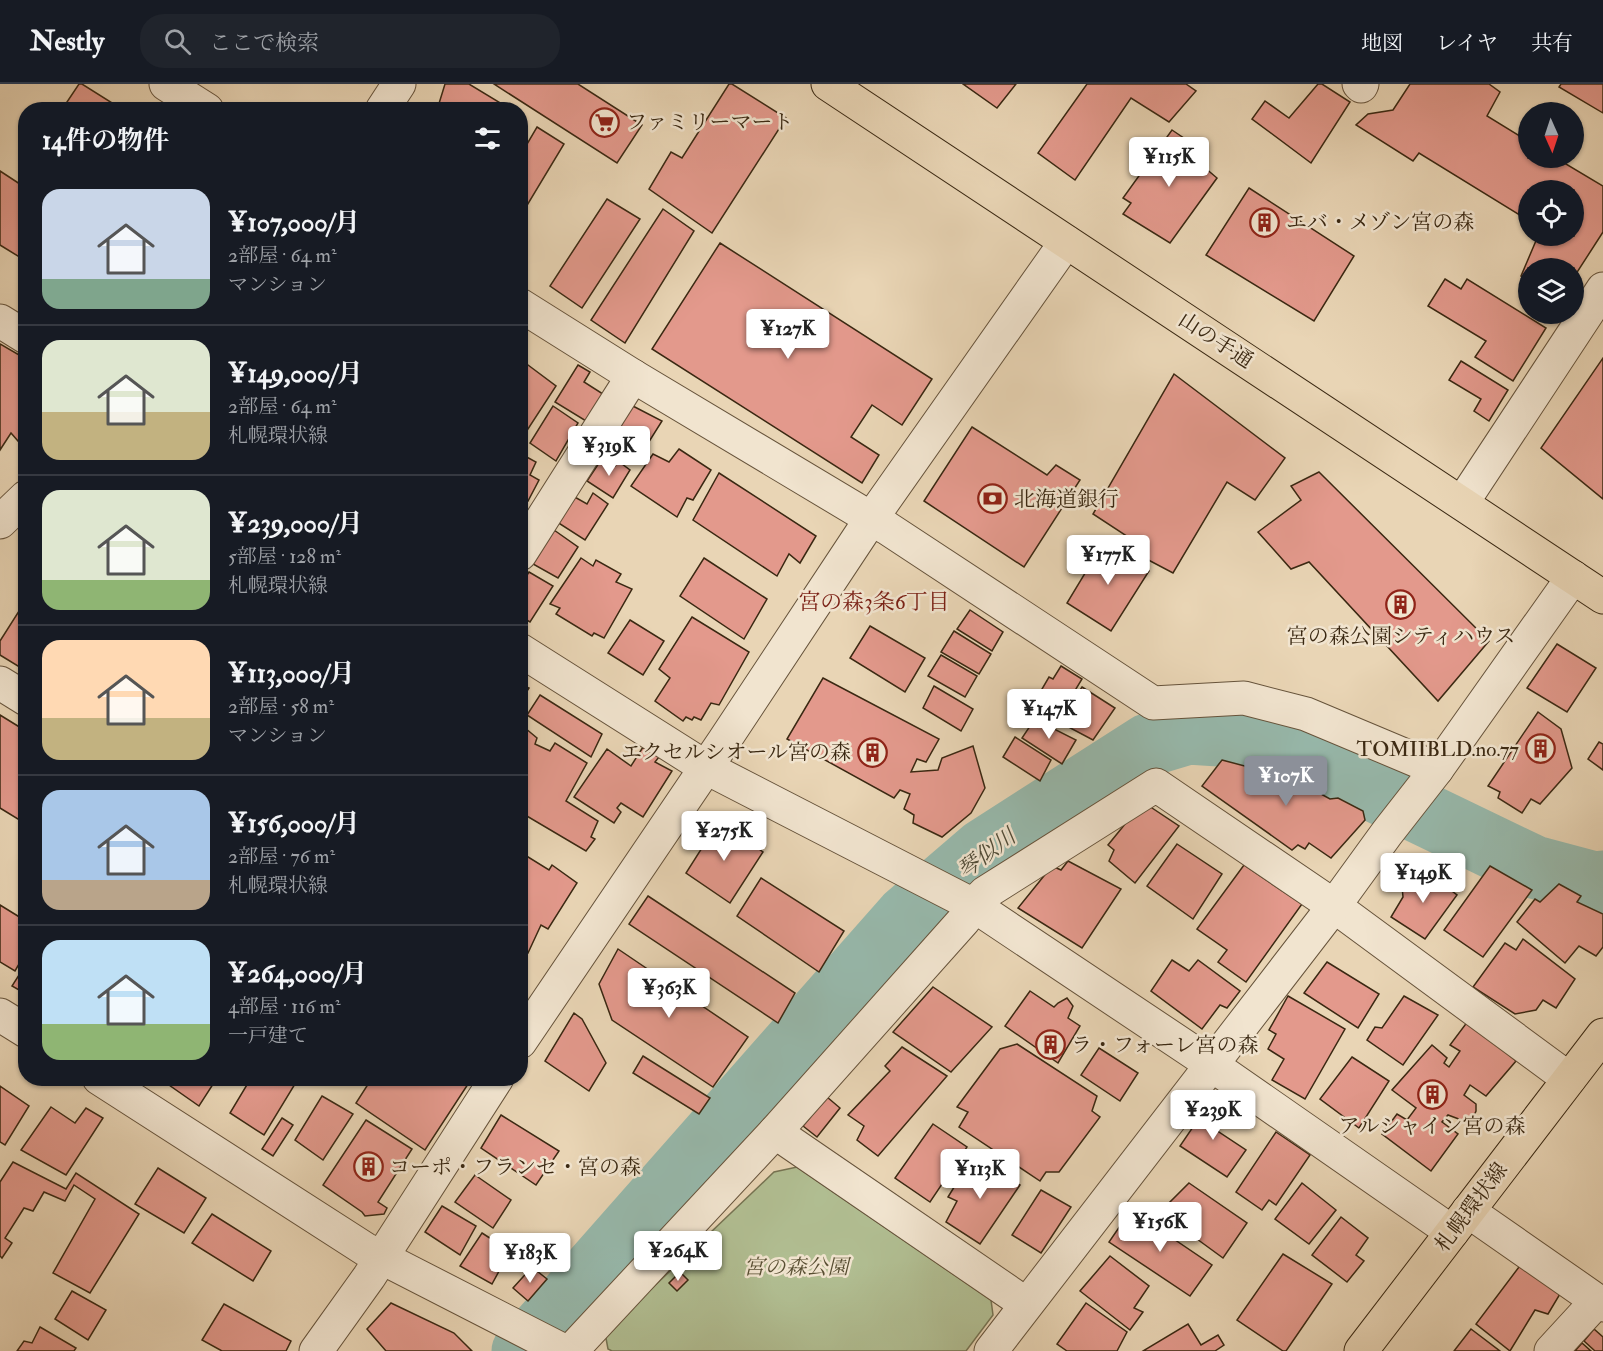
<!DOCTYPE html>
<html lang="ja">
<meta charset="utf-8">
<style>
body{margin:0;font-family:"IM FELL Double Pica","Noto Serif JP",serif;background:#20242c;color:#f1f3f6;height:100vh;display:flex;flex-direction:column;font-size:22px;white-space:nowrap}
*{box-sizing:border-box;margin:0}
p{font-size:20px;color:#9ea1a6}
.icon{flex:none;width:33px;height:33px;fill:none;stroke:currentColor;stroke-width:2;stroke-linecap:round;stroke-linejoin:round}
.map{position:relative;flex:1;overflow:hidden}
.side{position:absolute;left:18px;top:18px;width:510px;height:984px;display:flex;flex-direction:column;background:#171b24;border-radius:24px;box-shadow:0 2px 4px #0004}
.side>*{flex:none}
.needle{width:39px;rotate:177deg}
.fabs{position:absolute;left:1518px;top:18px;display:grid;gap:12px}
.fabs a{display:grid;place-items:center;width:66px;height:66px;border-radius:50%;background:#171b24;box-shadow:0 2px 4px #0004;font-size:30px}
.price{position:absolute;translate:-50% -51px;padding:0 14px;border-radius:6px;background:#fff;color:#222;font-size:20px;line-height:39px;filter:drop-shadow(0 2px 3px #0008)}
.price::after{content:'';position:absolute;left:50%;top:36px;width:18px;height:14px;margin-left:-9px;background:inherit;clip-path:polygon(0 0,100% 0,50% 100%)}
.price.on{background:#8c9099;color:#fff}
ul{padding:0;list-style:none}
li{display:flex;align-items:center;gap:18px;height:150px;padding:0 24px}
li+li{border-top:2px solid #363941}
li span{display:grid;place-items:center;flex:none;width:168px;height:120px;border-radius:18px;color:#555}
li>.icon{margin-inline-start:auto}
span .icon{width:72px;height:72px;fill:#fffc;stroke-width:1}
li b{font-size:26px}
h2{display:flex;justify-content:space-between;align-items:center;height:72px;padding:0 24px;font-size:26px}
header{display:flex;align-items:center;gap:36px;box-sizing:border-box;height:84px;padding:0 30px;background:#171b24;border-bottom:2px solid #363941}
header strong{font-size:28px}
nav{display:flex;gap:33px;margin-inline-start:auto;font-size:21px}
.search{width:420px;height:54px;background:#20242c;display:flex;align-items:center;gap:15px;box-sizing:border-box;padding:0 21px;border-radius:24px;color:#9ea1a6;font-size:22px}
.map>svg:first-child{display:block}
</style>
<header>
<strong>Nestly</strong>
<div class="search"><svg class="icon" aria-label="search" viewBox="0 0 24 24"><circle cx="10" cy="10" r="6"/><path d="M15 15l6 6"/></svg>ここで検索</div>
<nav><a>地図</a><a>レイヤ</a><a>共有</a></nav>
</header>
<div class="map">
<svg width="1603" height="1267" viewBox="0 0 1603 1267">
<rect width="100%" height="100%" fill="#e9d5b5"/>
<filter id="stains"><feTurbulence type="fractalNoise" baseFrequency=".00333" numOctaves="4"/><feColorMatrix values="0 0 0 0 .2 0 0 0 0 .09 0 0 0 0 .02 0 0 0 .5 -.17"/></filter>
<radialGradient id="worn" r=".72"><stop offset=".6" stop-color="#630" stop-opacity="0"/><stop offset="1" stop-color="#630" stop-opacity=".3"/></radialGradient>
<path fill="#b1be92" stroke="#767352" stroke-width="1.5" d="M797,1083l194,133 2,15 -27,36h-354l-4,-2 -3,-16 169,-161z"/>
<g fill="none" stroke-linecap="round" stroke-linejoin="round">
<path stroke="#97b9ac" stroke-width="63" d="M523,1267l383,-434 78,-67 164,-105 40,-12 47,3 141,55 158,76 60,16 9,-1"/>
</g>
<g fill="#e3998c" stroke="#3a2812" stroke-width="1.5">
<path d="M79,0h3l35,22 -2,4h-50l-2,-2z"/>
<path d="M445,0h24l43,26h-75z"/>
<path d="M494,0h84l64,41 -25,38z"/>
<path d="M729,0h3l54,34 -74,115 -63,-44 22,-37 11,6z"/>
<path d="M963,0h53l-19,24z"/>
<path d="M1087,0h99l10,7 -27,31 -38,-24 -56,82 -37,-27z"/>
<path d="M1318,0h4l28,18 -39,61 -59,-44 13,-18 24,17z"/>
<path d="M1410,0h79l11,8 -13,24 41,25v17h28l47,28v46l-29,45v-9h-46v14l-7,-6 17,-40h36v-46h-46v30l-109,-67 -6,8 -57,-36 12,-11 25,-4z"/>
<path d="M1561,0h42v29l-44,-26z"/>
<path d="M537,43l27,17 -44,73v-61z"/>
<path d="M1172,46l31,21 -6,10 20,17 -47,65 -47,-29 8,-11 -8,-5z"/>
<path d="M0,87l26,17v73l-26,-16z"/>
<path d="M1249,104l105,68 -40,65 -108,-66z"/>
<path d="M607,115l33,20 -58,89 -32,-22z"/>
<path d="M663,125l31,22 -69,112 -34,-23z"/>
<path d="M720,159l212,136 -30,46 -30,-20 -21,32 28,18 -17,28 -210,-134z"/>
<path d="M1445,195l16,10 6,-10 79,49 -33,53 -38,-24 11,-16 -58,-35z"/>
<path d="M0,260l26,15 -1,90 -14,-16 -11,17z"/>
<path d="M1603,274v141l-62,-51z"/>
<path d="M1461,277l47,29 -19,31 -15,-10 7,-12 -32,-19z"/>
<path d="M524,278l32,24 -30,46 -6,-3v-61z"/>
<path d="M578,281l12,7 -6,10 19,12 -17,27 -31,-19z"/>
<path d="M1174,290l111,84 -30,42 -28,-18 -54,91 -36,-19 2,-10 -46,-30z"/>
<path d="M629,320l33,17 -22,35 -30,-20z"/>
<path d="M553,322l25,17 -22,38 -26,-18z"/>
<path d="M972,343l75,48 9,-10 24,15 -56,87 -100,-66z"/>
<path d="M679,365l32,21 -18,30 -6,-2 -10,19 -46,-31 22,-32 16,8z"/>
<path d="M523,371l13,7 -6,13 9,5 -11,21 -8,-4v-39z"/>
<path d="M601,376l14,6 3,-5 12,9 -17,28 -26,-17z"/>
<path d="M1319,388l170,169 -51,60 -129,-139 -18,7 -33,-37 43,-32 -10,-14z"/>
<path d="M719,389l97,63 -16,27 -11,-9 -12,22 -84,-56z"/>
<path d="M593,409l15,11 -23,36 -28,-18 16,-26 14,8z"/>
<path d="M554,446l24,17 -20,31 -25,-14z"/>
<path d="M1105,456l44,31 -38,60 -44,-28z"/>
<path d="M581,474l12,8 3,-6 25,14 -5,8 16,7 -28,49 -10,-5 -2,3 -36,-22 4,-6 -10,-4z"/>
<path d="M704,474l63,41 -23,40 -64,-43z"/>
<path d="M529,488l24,14 -23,36 -10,-6v-30z"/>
<path d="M26,494v12l-6,-3z"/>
<path d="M26,516v71l-26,-16v-14z"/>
<path d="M970,526l33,22 -11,19 -35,-22z"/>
<path d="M692,533l57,35 -30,53 -8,-2 -10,17 -7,-3 -2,3 -6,-3 -3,4 -28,-20 15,-23 -11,-9z"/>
<path d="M630,536l34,21 -21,34 -35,-22z"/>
<path d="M870,542l55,32 -20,34 -55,-34z"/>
<path d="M954,547l37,23 -12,20 -38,-22z"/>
<path d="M1557,560l39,24 -29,44 -40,-24z"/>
<path d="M941,571l36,21 -12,21 -37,-21z"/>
<path d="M1061,582l21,13 -23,38 -24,-16 14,-24 4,2z"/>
<path d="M823,594l116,61 -13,23 -9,-3 -6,13 27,-2 4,-12 31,-12 12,42 -14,25 -29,24 -29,-14 1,-8 -10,-6 6,-15 -10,-4 -6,8 -107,-59z"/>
<path d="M520,600l9,4 -9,14z"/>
<path d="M934,602l39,23 -12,22 -38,-23z"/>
<path d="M1082,603l33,21 -22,32 -34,-18z"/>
<path d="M540,611l62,39 -11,23 -64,-42z"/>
<path d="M1538,628l23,17 11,39 -32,36 -9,-5 -9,14 -24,-15 2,-6 -12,-6z"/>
<path d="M0,631l26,16v93l-26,-16z"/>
<path d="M1043,631l12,7 -3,6 24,12 -14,24 -40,-26 10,-15 5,4z"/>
<path d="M525,644l12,10 -2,6 15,7 5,-8 32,20 -21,38 32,20 -7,16 4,2 -9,12 -66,-39v-80l4,1z"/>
<path d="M1015,653l36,23 -11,21 -37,-24z"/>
<path d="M1599,658l4,2v26l-15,-11z"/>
<path d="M643,663l16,10 -4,5 17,9 -29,46 -22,-14 -4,5 4,4 -7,11 -40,-26 33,-48 24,17z"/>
<path d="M1222,676l34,9 9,-3 27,18 9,-1 29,16 8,-1 25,13 2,9 -34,38 -22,-15 -4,6 -7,-4 -6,5 -90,-64z"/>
<path d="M1143,718l36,24 -44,57 -26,-22 5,-11 -6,-5z"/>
<path d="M719,737l44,31 -33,51 -44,-30z"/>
<path d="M1177,760l45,30 -29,45 -46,-33z"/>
<path d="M520,768l29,18 3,-5 25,18 -29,46 -7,-4 -13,28 -8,-5z"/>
<path d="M1068,777l53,28 -39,59 -64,-40 34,-42 9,4z"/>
<path d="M1244,781l58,39 -56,78 -28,-20 9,-12 -30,-21z"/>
<path d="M1490,782l42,24 -49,67 -39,-27z"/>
<path d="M1427,788l30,23 -32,44 -34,-22 12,-20 -1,-11 6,-13 15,5z"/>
<path d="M761,794l83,53 -25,41 -82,-56z"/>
<path d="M1559,800l22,12 -4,6 26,12v33l-7,9 -17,-10 -14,17 -48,-41 18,-23 5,3z"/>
<path d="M648,812l147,97 -17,30 -149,-99z"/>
<path d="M0,821l26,16v31l-11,19 -15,-9z"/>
<path d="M1523,855l52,40 -19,29 -13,-8 -7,10 -21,4 -42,-27 32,-44 11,7z"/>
<path d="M618,865l130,88 -35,50 -101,-67 -13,-36z"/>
<path d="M1172,876l17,11 9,-11 42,31 -13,17 -7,-3 -18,24 -51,-38z"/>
<path d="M1327,878l52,32 -21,34 -54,-35z"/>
<path d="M26,880v30l-14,-8z"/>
<path d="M933,903l59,40 -41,45 -58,-40z"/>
<path d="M1030,907l24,16 4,-4 9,-5 6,8 -5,12 12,8 -22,37 -53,-37z"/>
<path d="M1288,912l57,33 -40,70 -33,-19 12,-21 -16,-10 8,-15 -7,-4z"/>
<path d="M1404,912l34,19 -35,50 -36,-25 8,-13 7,1z"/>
<path d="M574,929l8,6 24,44 -17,28 -44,-30z"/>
<path d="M1468,937l48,40 -30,35 -16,-11 -6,10 12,9v7l-3,7 -9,3 -16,-6 -6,7 16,12 -27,37 -49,-37 15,-20 10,6 9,-12 -24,-18 40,-45 15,13 -3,5 5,4 11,-16 -10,-6z"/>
<path d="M1017,960l80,52 -5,15 8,6 -41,55h-13l-6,9 -81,-54 9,-15 -11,-5 43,-58z"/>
<path d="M902,963l45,29 -69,80 -21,-16 7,-14 -16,-11 42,-44 -5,-5z"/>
<path d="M1099,964l39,25 -18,28 -39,-26z"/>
<path d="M643,972l67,42 -11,16 -66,-41z"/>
<path d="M1352,973l37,24 -30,47 -39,-29z"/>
<path d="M159,994h58l-18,28z"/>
<path d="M251,994h35l9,6 -31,51 -34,-22z"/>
<path d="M372,994h100l-47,72 -69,-47z"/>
<path d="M0,1002l29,20 -24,39 -5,-3z"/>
<path d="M322,1012l31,18 -30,46 -28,-20z"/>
<path d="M1214,1012l14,10 -15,22 33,22 -19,27 -47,-31z"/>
<path d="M827,1013l13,11 -23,29 -14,-11z"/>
<path d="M51,1023l24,16 11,-15 17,10 -37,57 -45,-25z"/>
<path d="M501,1031l58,36 -23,34 -55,-37z"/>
<path d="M282,1034l11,7 -20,31 -11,-7z"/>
<path d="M366,1036l46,29 -34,53 9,6 -3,6 -19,2 -3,-4 -39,-27z"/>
<path d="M933,1040l34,23 -37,55 -35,-24z"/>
<path d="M1276,1048l34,23 -34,50 -7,-5 -7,10 -26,-18z"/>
<path d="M972,1074l48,27 -40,59 -34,-22 11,-21 -9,-4z"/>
<path d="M13,1078l53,27 10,-16 63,41 -49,79 -37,-20 42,-74 -21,-14 -9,16 -21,-9 -11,19 -9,-3 -19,30 7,5 -10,15 -2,-2v-74z"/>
<path d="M158,1084l48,30 -22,35 -49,-29z"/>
<path d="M475,1091l36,25 -18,28 -38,-26z"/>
<path d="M1189,1099l58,40 -24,35 -63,-46z"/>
<path d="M1302,1099l34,27 -27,34 -34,-25z"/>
<path d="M1041,1106l30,17 -30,46 -29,-18z"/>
<path d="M442,1122l34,20 -16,29 -35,-23z"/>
<path d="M1131,1126l81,55 -22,31 -81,-54z"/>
<path d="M212,1130l59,37 -18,30 -61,-38z"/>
<path d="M1341,1133l27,21 -12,17 8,6 -17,21 -35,-27z"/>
<path d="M482,1149l28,18 -18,33 -32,-18z"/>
<path d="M1283,1170l49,30 -46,67h-3l-46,-31z"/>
<path d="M1110,1172l39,30 -15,22 9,4 -13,18 -50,-39z"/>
<path d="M1522,1179l38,31 -12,20 -13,-4 -25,41 -34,-27z"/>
<path d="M532,1183l15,12 -19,22 -15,-13z"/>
<path d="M680,1188l8,8 -11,11 -8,-8z"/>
<path d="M72,1207l34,19 -18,30 -33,-21z"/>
<path d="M391,1219l63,30 18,18h-86l-19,-22z"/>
<path d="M1086,1219l41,29 -10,19h-50l-10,-7z"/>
<path d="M224,1220l67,37 -5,10h-64l-20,-11z"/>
<path d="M1188,1240l13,21 17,-10 6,10 -9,6h-72z"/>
<path d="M40,1243l36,21 -2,3h-57l7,-10 8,2z"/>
<path d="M1471,1245l29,22h-46z"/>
<path d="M1594,1245l9,8v14h-8l-11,-10z"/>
<path d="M1582,1259l9,8h-16z"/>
</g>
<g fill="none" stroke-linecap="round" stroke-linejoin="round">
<defs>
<g id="minor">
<path d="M166,0l41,26"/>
<path d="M1359,0l2,2 1,-2"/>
<path d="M382,26l17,-26"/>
<path d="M520,221l113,71 254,152 266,175 91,-5 62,16 131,55"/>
<path d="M0,237l26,16"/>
<path d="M1462,419l141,-214"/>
<path d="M0,438l26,-25"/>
<path d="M520,470l113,-178"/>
<path d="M520,566l185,117 268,138 223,149 256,178"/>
<path d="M0,599l26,16"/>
<path d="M0,931l26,16"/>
<path d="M520,958l204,-301 147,-222 195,-277"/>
<path d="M99,994l266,171 199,102"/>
<path d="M775,1048l251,172"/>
<path d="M1468,1127l135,94"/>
<path d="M316,1267l53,-74 128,-199"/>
<path d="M571,1267l204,-219 189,-212 9,-15 12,-12 171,-108 178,121 235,173"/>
<path d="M991,1267l343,-445 53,-73 50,-64 136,-192"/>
<path d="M1551,1267l46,-50"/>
</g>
<g id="major">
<path d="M828,0l775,513"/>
<path d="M1361,1267l242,-316"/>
</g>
</defs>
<use href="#minor" stroke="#66533b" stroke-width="35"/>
<use href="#major" stroke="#3a2812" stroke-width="35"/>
<use href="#minor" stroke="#f1e4cf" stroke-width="33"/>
<use href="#major" stroke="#e9d5b5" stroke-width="33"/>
</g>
<defs>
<symbol id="supermarket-ring" viewBox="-11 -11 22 22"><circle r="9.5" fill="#f1e4cf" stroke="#8f2418" stroke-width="1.5"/><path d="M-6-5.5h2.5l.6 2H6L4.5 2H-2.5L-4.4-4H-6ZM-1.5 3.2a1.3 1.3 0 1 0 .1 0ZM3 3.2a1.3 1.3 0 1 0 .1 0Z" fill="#8f2418"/></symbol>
<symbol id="building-ring" viewBox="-11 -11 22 22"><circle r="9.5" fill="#f1e4cf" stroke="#8f2418" stroke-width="1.5"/><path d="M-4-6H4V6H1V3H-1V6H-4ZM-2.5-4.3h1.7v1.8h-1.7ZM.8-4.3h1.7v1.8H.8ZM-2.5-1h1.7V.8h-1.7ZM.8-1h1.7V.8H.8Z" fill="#8f2418"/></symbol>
<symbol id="bank-ring" viewBox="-11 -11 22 22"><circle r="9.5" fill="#f1e4cf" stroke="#8f2418" stroke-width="1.5"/><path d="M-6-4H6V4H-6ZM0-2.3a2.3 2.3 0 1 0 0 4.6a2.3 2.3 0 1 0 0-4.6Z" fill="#8f2418"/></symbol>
</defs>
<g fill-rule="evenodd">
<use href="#supermarket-ring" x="588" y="22" width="33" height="33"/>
<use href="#building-ring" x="1248" y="122" width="33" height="33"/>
<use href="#bank-ring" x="976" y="398" width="33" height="33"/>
<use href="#building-ring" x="1384" y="504" width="33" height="33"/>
<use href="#building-ring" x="1524" y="648" width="33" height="33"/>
<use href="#building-ring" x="856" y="652" width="33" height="33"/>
<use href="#building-ring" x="1034" y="944" width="33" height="33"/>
<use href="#building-ring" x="1416" y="994" width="33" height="33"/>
<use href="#building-ring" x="352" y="1066" width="33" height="33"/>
</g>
<g text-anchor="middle" stroke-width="5" stroke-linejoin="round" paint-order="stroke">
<g font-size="21" fill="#3a2812" stroke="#f1e4cf" text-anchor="start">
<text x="626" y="45">ファミリーマート</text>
<text x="1286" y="145">エバ・メゾン宮の森</text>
<text x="1014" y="422">北海道銀行</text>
<text x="1401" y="559" text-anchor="middle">宮の森公園シティハウス</text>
<text x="1519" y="672" text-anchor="end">TOMIIBLD.no.77</text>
<text x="851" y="675" text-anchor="end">エクセルシオール宮の森</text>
<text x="1071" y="968">ラ・フォーレ宮の森</text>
<text x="1432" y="1049" text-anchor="middle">アルシャイン宮の森</text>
<text x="389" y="1090">コーポ・フランセ・宮の森</text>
</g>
<g font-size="21" fill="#3a2812" stroke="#f1e4cf">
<text transform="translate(1216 256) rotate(33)" y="7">山の手通</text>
<text transform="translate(1471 1123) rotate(-53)" y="7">札幌環状線</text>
</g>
<g font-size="21" font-style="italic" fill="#584e32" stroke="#f1e4cf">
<text x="796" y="1190">宮の森公園</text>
</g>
<g font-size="22" fill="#7a1f14" stroke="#f1e4cf">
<text x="874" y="525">宮の森3条6丁目</text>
</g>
<g font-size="22" font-style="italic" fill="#514c38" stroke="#f1e4cf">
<text transform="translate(986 769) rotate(-37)" y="8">琴似川</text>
</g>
</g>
<rect width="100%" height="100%" filter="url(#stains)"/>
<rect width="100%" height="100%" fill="url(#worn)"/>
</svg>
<div class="fabs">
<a><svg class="needle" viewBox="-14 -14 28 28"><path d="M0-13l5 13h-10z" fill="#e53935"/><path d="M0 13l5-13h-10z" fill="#9ea1a6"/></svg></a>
<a><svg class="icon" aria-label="locate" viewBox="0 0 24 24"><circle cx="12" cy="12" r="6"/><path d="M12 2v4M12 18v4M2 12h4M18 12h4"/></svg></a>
<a><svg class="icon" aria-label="layers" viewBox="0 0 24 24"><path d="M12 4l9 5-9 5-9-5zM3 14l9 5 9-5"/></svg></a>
</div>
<b class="price" style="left:1169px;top:104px">¥115K</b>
<b class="price" style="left:788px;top:276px">¥127K</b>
<b class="price" style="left:609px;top:393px">¥319K</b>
<b class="price" style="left:1108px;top:502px">¥177K</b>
<b class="price" style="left:1049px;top:656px">¥147K</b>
<b class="price on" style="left:1286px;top:723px">¥107K</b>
<b class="price" style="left:724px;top:778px">¥275K</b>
<b class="price" style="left:1423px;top:820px">¥149K</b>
<b class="price" style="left:669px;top:935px">¥363K</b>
<b class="price" style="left:1213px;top:1057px">¥239K</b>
<b class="price" style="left:980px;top:1116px">¥113K</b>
<b class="price" style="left:1160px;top:1169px">¥156K</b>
<b class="price" style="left:678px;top:1198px">¥264K</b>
<b class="price" style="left:530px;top:1200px">¥183K</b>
<section class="side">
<h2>14件の物件<svg class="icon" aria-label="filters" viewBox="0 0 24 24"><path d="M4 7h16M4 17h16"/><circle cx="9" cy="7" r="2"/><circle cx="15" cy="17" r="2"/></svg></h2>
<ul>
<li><span style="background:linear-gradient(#c9d6e8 75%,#7fa58c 0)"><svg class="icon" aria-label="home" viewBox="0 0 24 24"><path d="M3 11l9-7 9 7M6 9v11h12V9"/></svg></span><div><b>¥107,000/月</b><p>2部屋 · 64 m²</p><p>マンション</p></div></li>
<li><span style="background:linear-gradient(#dfe7d0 60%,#c2b280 0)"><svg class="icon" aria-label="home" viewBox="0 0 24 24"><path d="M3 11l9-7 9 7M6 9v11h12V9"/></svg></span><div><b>¥149,000/月</b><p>2部屋 · 64 m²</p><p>札幌環状線</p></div></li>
<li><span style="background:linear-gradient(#dfe7d0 75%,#8fb573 0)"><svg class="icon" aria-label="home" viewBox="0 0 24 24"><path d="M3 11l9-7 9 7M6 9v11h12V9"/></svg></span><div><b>¥239,000/月</b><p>5部屋 · 128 m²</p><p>札幌環状線</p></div></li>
<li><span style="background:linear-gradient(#ffd9b3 65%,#c2b280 0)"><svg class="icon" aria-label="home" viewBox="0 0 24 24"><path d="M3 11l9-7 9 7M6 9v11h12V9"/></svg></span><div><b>¥113,000/月</b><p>2部屋 · 58 m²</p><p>マンション</p></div></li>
<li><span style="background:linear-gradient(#a9c7e8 75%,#b9a48a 0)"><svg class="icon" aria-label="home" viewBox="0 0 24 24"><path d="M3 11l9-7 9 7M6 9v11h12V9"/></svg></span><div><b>¥156,000/月</b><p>2部屋 · 76 m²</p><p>札幌環状線</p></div></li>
<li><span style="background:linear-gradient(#bfe0f5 70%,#8fb573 0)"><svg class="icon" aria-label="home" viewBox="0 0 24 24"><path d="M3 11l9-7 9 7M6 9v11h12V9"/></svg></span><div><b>¥264,000/月</b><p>4部屋 · 116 m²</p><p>一戸建て</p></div></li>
</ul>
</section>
</div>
